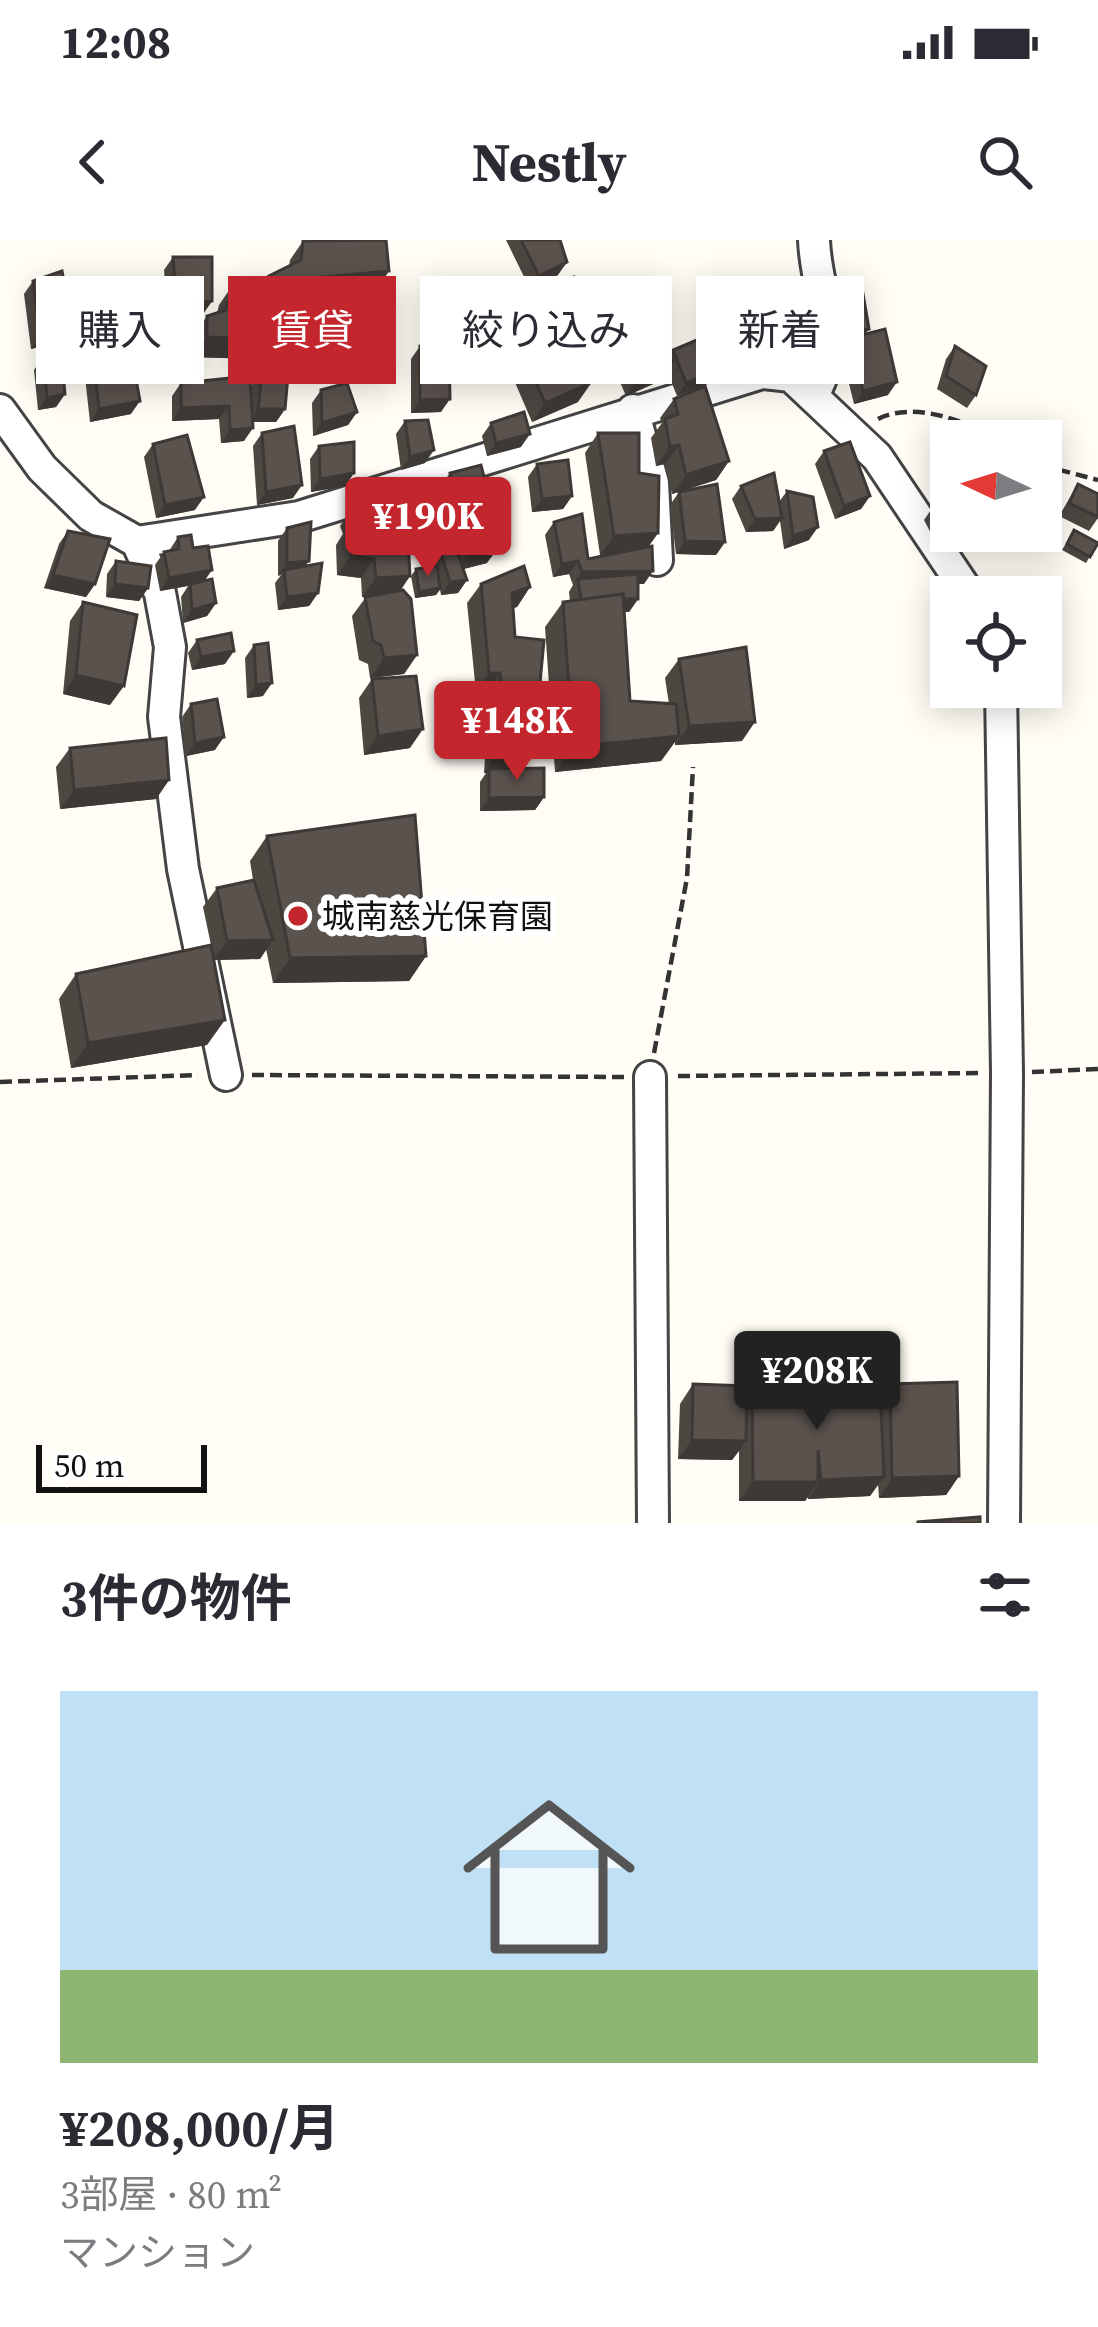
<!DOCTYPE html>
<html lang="ja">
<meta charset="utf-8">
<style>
body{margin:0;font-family:"Source Serif 4","Noto Sans JP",serif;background:#f2f2f3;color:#2b2b33;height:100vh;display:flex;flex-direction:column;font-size:45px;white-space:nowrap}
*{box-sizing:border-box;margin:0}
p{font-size:39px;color:#7c7c81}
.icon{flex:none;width:66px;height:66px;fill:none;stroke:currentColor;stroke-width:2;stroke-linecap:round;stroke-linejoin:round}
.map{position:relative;height:1283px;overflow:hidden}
.panel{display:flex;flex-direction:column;background:#fff;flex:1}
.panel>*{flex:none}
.guide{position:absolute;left:36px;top:36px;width:1026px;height:108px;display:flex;gap:24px}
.needle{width:78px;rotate:274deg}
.controls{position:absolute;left:930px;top:180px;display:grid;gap:24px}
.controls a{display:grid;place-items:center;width:132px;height:132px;border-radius:0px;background:#fff;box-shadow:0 6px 30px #0003;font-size:60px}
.scale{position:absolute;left:36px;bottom:30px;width:171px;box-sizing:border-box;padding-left:12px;border:6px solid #111;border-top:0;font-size:33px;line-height:42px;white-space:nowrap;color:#111;-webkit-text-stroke:9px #fff;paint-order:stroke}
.price{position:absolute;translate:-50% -102px;padding:0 27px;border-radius:12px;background:#c4262e;color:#fff;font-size:39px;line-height:78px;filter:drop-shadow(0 3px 6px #0008)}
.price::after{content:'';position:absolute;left:50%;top:72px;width:36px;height:27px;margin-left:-18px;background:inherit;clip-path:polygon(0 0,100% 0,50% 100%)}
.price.current{background:#222;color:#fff}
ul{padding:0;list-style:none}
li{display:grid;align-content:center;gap:24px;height:636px;padding:0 60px}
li+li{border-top:3px solid #e1e1e2}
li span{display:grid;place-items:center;height:372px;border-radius:0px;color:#555}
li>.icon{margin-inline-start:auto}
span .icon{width:216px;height:216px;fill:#fffc;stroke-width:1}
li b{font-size:51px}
h2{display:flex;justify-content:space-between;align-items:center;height:144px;padding:0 60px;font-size:51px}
.pill{padding:0 42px;border-radius:0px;background:#fff;box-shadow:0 6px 30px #0003;font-size:42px;line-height:108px}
.pill.current{background:#c4262e;color:#fff}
.status{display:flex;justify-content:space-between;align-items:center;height:84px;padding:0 60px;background:#fff;direction:ltr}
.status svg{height:33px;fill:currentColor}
header{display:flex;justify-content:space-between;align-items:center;height:156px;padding:0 60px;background:#fff;font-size:54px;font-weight:700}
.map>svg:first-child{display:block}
</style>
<div class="status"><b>12:08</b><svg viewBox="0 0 49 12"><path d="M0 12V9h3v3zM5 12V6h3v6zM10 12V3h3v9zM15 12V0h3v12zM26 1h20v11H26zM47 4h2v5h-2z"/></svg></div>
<header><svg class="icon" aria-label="back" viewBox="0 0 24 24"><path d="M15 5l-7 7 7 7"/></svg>Nestly<svg class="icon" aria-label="search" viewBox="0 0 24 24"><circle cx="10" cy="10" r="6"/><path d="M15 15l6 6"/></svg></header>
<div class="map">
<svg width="1098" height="1283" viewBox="0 0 1098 1283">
<rect width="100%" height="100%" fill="#fffdf5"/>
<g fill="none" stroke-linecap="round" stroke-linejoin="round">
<defs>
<g id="minor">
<path d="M813,156c35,-68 4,-88 1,-156"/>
<path d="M0,170l42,58 49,48 46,26 23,51 10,54 -6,70 19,152 43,206"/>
<path d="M633,170l20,73 4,77"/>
<path d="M137,302l162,-25 463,-144 29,3 86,81 94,140"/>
<path d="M1001,447l6,386 -3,450"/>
<path d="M650,837l3,446"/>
</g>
</defs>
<use href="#minor" stroke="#444" stroke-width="36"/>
<g stroke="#333" stroke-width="4.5" stroke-dasharray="12 6" stroke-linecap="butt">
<path d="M878,179c36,-18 88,1 119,22"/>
<path d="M1041,225l57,15"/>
<path d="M654,813l33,-175 6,-111"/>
<path d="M1032,832l66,-3"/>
<path d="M252,835l372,2"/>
<path d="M678,836l306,-3"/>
<path d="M0,842l198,-7"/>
</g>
<use href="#minor" stroke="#fff" stroke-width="30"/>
</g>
<g fill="#4d4742">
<path d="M506,0h54l-2,35 -28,14z"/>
<path d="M303,1l86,30 -14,20 -85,7 -20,15 -1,-2 -1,29 -13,19 -62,-2 1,-22 13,-19 10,-3 2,-8 13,-19 29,1 8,-11 20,-10 1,-6z"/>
<path d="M173,17l39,44 -9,13 -35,6 -4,-50z"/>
<path d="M33,41l31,59 -33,9 -7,-55z"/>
<path d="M843,46l22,48 23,61 -34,9 -13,-53 5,-7 -4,1 -8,-46z"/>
<path d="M586,56l-10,13 -10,5 8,19 -12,17 16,52 -46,20 -31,-72 13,-19 18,-8 -6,-13 9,-13z"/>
<path d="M610,69l60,45 3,-4 43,-3 38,9 -9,13 -68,27 -10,-25 -7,10 -34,15 -29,-68z"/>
<path d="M298,71l33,22 -9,13 -29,3 -4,-25z"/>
<path d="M155,101l27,24 -9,13 -23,3 -4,-27z"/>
<path d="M420,106l21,66 -30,1v-54z"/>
<path d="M955,106l21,49 -9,13 -30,-19 9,-30z"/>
<path d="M93,115l38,59 -41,8 -6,-54z"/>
<path d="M43,117l22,37 -9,13 -18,3 -4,-40z"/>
<path d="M262,132l23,37 -9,13h-23l-9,19 -23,2 -2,-24 -47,2v-25l9,-13 70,15 1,-13z"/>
<path d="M321,150l36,22 -9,13 -35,11 -1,-33z"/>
<path d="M674,159l55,62 -13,19 -44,14 -7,-30 -9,2 -5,-28 11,-15 -2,-5z"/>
<path d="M405,181l20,42 -24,7 -5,-36z"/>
<path d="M491,183l30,24 -34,9 -5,-20z"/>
<path d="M262,193l31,65 -36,7 -4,-59z"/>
<path d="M598,193l41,40 19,60 -10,14 -4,37h-6v15l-9,13h-5l6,89 39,3 -4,-26 14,-19 63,82 -67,4v-3l-14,19 -106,11 -10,-145 18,-25 7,-1 -1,-9 4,-7 -4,-11 -16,3 -8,-42 9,-13 34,37 12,-4 -15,-102z"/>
<path d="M153,204l42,66 -39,8 -12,-61z"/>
<path d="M319,206l35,27 -9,13 -34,6 -1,-33z"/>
<path d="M824,211l46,45 -9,13 -26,10 -20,-55z"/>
<path d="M537,224l35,32 -9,13 -31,3 -4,-35z"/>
<path d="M450,233l37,90 -24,6 4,11 -9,13 -17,2 -1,-5 -4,5 -21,3 -4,-22 5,-7 16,-2 -5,-15 9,-13 11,-4 -11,-43z"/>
<path d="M1078,244l20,34 -9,13 -30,-15z"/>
<path d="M741,246l38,16 8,-11 22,49 -25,9 -4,-28 -7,10 -27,1 -14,-33z"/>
<path d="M679,252l46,50 -9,13 -40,-1 -6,-49z"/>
<path d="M933,267l18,24 -14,14 -13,-25z"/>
<path d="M349,273l49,10 12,53 -10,15 17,64 -13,19 -34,4 -2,-14 -9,-4 -7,-44 14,-19h-4l-1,-19 -24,-3 -1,-30 7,-11 -3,-8z"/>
<path d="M287,288l31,65 -9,13 -31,4 -3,-27 6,-8 -3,1v-35z"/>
<path d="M1074,290l24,13 -12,20 -24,-13z"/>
<path d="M68,291l27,53 -9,13 -42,-9 15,-44z"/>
<path d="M178,297l15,11 23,55 -9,13 -24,7 -2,-26 7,-11 -28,5 -5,-26 9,-13 5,-1z"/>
<path d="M116,321l32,27 -9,13 -33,-4 1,-23z"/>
<path d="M481,344l49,3 -13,20 -4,1 2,29 24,57 -12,17 -10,58 27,28 -9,13 -55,1v-29l6,-9h-2l3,-48 9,-12 -8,-1 -2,-20h-10l-9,-89z"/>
<path d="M83,362l27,103 -47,-11 7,-73z"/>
<path d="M197,400l28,24 -33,6 -4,-17z"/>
<path d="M254,405l9,51 -16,2 -2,-40z"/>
<path d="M372,439l38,69 -46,7 -5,-57z"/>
<path d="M191,464l24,46 -29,6 -4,-39z"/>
<path d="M70,508l99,32 -13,19 -96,10 -4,-42z"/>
<path d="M267,596l159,120 -17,25 -136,2 -7,-34 -6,10 -47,1 -6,85 -136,23 -12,-69 17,-25 135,-29 -8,-38 14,-19 36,-8 -3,-19z"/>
<path d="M693,1144l54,11 5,-7 128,9 10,-13 69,92 -13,19 -67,3 -1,-14 -8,12 -62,3v-2l-3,4h-66v-50l-7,9 -54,-1 2,-55z"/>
</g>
<g fill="#3f3936">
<path d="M567,22l-9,13 -28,14 9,-13z"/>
<path d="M389,31l-14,20 -85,7 -20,15 13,-20 20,-14z"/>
<path d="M586,56l-10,13 -41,20 9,-13z"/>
<path d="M212,61l-9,13 -35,6 9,-13z"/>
<path d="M73,87l-9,13 -33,9 9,-13z"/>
<path d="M869,89l-9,13 -10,-4 -4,6 -4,1 9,-13z"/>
<path d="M331,93l-9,13 -29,3 9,-13z"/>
<path d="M574,93l-14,19 -2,-12z"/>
<path d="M207,97l61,3 -13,19 -62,-2z"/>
<path d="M754,116l-9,13 -68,27 9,-13z"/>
<path d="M673,122l-13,19 -34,15 13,-20z"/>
<path d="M182,125l-9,13 -23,3 9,-13z"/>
<path d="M592,142l-14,20 -46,20 13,-19z"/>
<path d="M897,142l-9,13 -34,9 9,-13z"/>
<path d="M65,154l-9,13 -18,3 9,-12z"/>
<path d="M450,159l-9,13 -30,1 9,-13z"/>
<path d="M140,161l-9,13 -41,8 9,-13z"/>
<path d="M229,166l-10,13 -47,2 9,-13z"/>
<path d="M258,169h27l-9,13h-27z"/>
<path d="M357,172l-9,13 -35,11 9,-13z"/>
<path d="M253,188l-9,13 -23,2 9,-13z"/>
<path d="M530,194l-9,13 -34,9 9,-13z"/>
<path d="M679,205l-14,19 -9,2 14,-19z"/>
<path d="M434,210l-9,13 -24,7 9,-13z"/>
<path d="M729,221l-13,19 -44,14 14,-19z"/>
<path d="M354,233l-9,13 -34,6 9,-13z"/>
<path d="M302,245l-9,13 -36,7 9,-13z"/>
<path d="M572,256l-9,13 -31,3 10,-13z"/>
<path d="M870,256l-9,13 -26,10 9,-13z"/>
<path d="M204,257l-9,13 -39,8 9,-13z"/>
<path d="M405,272l-9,13 -48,19 9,-13z"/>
<path d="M782,278l-9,13 -27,1 9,-13z"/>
<path d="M818,287l-9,13 -25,9 9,-13z"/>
<path d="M951,289v2h12l-26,14 9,-13z"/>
<path d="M658,293l-14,20 -44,2 14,-19z"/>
<path d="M685,301l40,1 -9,13 -40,-1z"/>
<path d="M501,304l-14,19 -31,8 13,-20z"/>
<path d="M351,315l23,4 -13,19 -24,-3z"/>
<path d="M309,321l-9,13 -16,-4 -6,6 9,-13z"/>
<path d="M578,321l-9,13 -16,3 9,-13z"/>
<path d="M212,330l-9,13 -43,8 9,-13z"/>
<path d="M653,331l-9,13 -65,1 -1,-6 -5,6 9,-13z"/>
<path d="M53,335l42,9 -9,13 -42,-9z"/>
<path d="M410,336l-13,19 -35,2 14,-19z"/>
<path d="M467,340l-9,13 -17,2 9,-13z"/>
<path d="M115,344l33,4 -9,13 -33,-4z"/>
<path d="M530,347l-13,20 -18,5 13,-19z"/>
<path d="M440,348l-4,7 -21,3 4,-6z"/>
<path d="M318,353l-9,13 -31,4 9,-13z"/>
<path d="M638,359l-9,13 -57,1 9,-13z"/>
<path d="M216,363l-9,13 -24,7 9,-13z"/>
<path d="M234,411l-9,13 -33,6 9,-13z"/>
<path d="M417,415l-13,19 -34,4 14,-20z"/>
<path d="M489,433h11l-14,19h-10z"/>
<path d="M76,435l48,11 -14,19 -47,-11z"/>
<path d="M272,443l-9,13 -16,2 9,-13z"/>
<path d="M502,453l37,1 -14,19 -37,-1z"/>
<path d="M755,482l-13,19 -67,4 14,-19z"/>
<path d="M423,489l-13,19 -46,7 14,-19z"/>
<path d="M679,496l-18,25 -106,11 18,-25z"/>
<path d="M224,497l-9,13 -29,6 9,-13z"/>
<path d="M493,520h30l-9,13 -25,-4 -3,4h-2z"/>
<path d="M169,540l-13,19 -96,10 14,-19z"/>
<path d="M544,557l-9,13 -55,1 9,-13z"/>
<path d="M273,700l-13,19 -47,1 14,-19z"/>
<path d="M426,716l-17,25 -136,2 17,-25z"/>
<path d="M225,780l-18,25 -136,23 17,-25z"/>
<path d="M692,1200l54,1 -14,19 -54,-1z"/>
<path d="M959,1236l-13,19 -67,3 13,-20z"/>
<path d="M884,1237l-14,19 -62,3 13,-19z"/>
<path d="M753,1242h65l-13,19h-66z"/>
</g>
<g fill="#5a524d" stroke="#3f3936" stroke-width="3">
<path d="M386,0l3,31 -86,8 -20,14 -14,-17 32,-16 2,-19z"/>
<path d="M521,0h39l7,22 -28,14z"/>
<path d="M173,17h39v44l-35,6z"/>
<path d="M62,31l11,56 -33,9 -7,-55z"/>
<path d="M574,37l12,19 -42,20 -9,-19z"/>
<path d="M861,42l8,47 -18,3 -8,-46z"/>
<path d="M232,46l37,1 -1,53 -61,-3v-21l19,-6z"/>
<path d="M644,54l29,68 -34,14 -29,-67z"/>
<path d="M329,64l2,29 -29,3 -4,-25z"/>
<path d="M564,70l10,23 -16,7 9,20 12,-6 13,28 -47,21 -31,-72z"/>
<path d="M885,89l12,53 -34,9 -13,-53z"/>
<path d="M711,94l5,13 30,-12 8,21 -68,27 -13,-33z"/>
<path d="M178,98l4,27 -23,3 -4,-27z"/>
<path d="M420,106l29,2 1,51 -30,1z"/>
<path d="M955,106l31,20 -10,29 -30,-19z"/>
<path d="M61,112l4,42 -18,4 -4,-41z"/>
<path d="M131,112l9,49 -41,8 -6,-54z"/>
<path d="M262,132l26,3 -3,34h-27z"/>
<path d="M250,136l3,52 -23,2 -1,-24 -48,2v-25z"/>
<path d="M347,143l10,29 -35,11 -1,-33z"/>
<path d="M705,146l24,75 -43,14 -7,-30 -9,2 -5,-28 13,-5 -4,-15z"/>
<path d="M524,172l6,22 -34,9 -5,-20z"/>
<path d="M428,180l6,30 -24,7 -5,-36z"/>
<path d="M294,186l8,59 -36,7 -4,-59z"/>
<path d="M598,193h41v40l20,3 -1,57 -44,3z"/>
<path d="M187,195l17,62 -39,8 -12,-61z"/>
<path d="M354,202v31l-34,6 -1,-33z"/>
<path d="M850,202l20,54 -26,10 -20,-55z"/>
<path d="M568,220l4,36 -30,3 -5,-35z"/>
<path d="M481,225l20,79 -32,7 -19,-78z"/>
<path d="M774,233l8,45 -27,1 -14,-33z"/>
<path d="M717,244l8,58 -40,-1 -6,-49z"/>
<path d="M1078,244l20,10v23l-29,-14z"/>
<path d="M395,250l10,22 -30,12 -21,1 -5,-12z"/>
<path d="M787,251l26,6 5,30 -25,9z"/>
<path d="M951,258v31l-5,3 -13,-25z"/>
<path d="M582,274l6,45 64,-13 1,25 -71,1 -4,-11 -16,3 -8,-42z"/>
<path d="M311,282l-2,39 -22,2v-35z"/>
<path d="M407,282l3,54 -34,2 -2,-19 -23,-4 -2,-30z"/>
<path d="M1074,290l24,13 -8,14 -23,-13z"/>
<path d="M68,291l42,8 -15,45 -42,-9z"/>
<path d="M451,294l16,46 -17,2 -14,-43z"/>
<path d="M191,295l2,13 15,-2 4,24 -43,8 -5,-26 15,-3 -1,-12z"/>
<path d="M116,321l35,5 -3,22 -33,-4z"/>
<path d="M322,323l-4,30 -31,4 -3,-27z"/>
<path d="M437,326l3,22 -21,4 -3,-23z"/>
<path d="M524,326l6,21 -18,6 3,44 29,3 -5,54 -37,-1 -2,-20h-11l-8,-89z"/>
<path d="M638,334v25h-15v-5l-42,6 -3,-21z"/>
<path d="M212,339l4,24 -24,7 -2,-26z"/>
<path d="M403,350l8,9 6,56 -33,3 -3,-13 -8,-4 -8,-44z"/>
<path d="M623,354l7,107 46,3 3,32 -106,11 -10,-145z"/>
<path d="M83,362l54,13 -13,71 -48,-11z"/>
<path d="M231,393l3,18 -33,6 -4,-17z"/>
<path d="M268,403l4,40 -16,2 -2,-40z"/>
<path d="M746,407l9,75 -66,4 -10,-67z"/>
<path d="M416,436l7,53 -45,7 -6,-57z"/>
<path d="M217,459l7,38 -29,6 -4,-39z"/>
<path d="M528,471l-5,49h-30l3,-48z"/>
<path d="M166,498l3,42 -95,10 -4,-42z"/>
<path d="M544,528v29l-55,1v-29z"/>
<path d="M415,575l11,141 -136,2 -23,-122z"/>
<path d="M254,640l19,60 -46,1 -10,-53z"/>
<path d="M211,705l14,75 -137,23 -12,-69z"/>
<path d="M957,1142l2,94 -67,2 -2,-94z"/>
<path d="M693,1144l54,2 -1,55 -54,-1z"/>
<path d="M880,1145l4,92 -63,3 -3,-30v32h-65l-1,-94z"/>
<path d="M980,1277v6h-62v-1z"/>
</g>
<circle fill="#c4262e" stroke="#fff" stroke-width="4.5" cx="298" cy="676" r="12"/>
<g text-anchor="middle" stroke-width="12" stroke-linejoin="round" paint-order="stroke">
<g font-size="33" fill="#111" stroke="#fff" text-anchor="start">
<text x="322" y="688">城南慈光保育園</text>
</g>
</g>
</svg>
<div class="controls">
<a><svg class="needle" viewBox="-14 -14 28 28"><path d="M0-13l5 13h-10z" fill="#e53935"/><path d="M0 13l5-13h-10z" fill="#7c7c81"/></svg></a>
<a><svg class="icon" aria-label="locate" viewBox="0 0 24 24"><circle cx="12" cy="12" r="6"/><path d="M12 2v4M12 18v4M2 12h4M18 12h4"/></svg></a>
</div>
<div class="scale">50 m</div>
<b class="price" style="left:428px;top:339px">¥190K</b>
<b class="price" style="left:517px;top:543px">¥148K</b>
<b class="price current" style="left:817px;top:1193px">¥208K</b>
<div class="guide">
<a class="pill">購入</a>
<a class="pill current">賃貸</a>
<a class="pill">絞り込み</a>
<a class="pill">新着</a>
</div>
</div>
<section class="panel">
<h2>3件の物件<svg class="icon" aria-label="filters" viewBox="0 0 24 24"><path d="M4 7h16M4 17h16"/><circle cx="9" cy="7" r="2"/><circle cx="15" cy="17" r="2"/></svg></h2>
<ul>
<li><span style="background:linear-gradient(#bfe0f5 75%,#8fb573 0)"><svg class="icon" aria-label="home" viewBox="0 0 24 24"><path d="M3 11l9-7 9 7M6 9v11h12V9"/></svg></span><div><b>¥208,000/月</b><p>3部屋 · 80 m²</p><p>マンション</p></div></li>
</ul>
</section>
